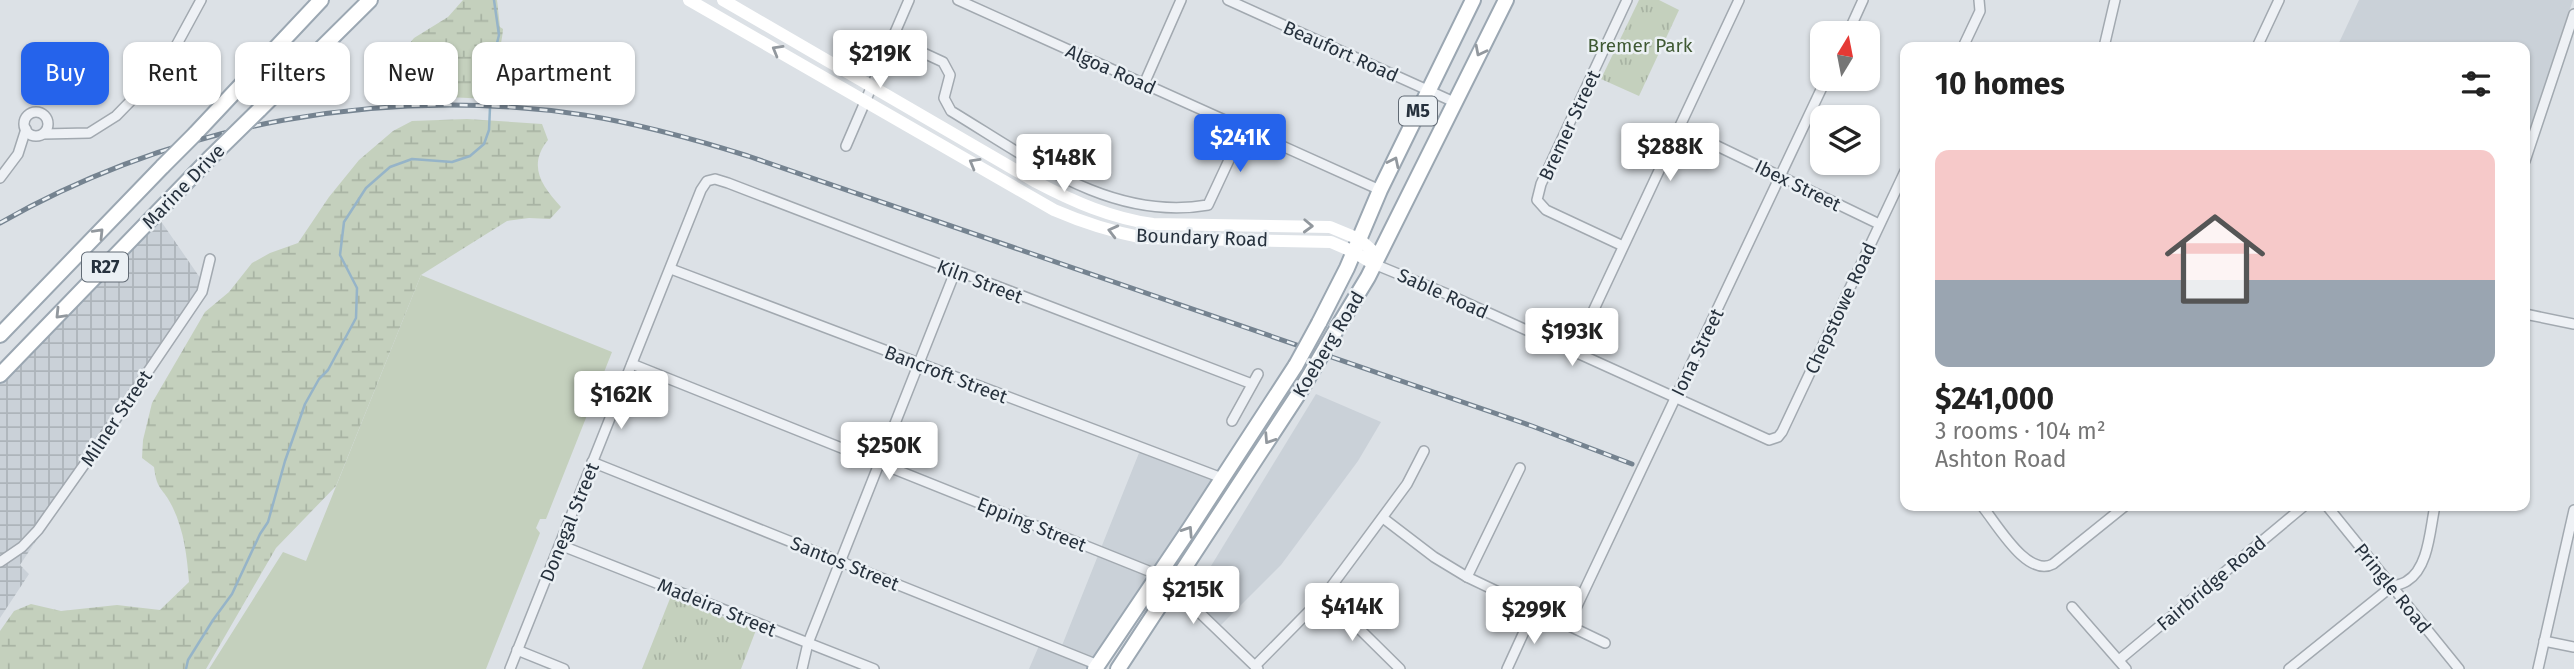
<!DOCTYPE html>
<meta charset="utf-8">
<style>
body{margin:0;font-family:"Fira Sans",sans-serif;background:#f6f6f6;color:#222;height:100vh;display:flex;flex-direction:column;font-size:26px;white-space:nowrap}
*{box-sizing:border-box;margin:0}
p{font-size:23px;color:#767676}
.icon{flex:none;width:38px;height:38px;fill:none;stroke:currentColor;stroke-width:2;stroke-linecap:round;stroke-linejoin:round}
.map{position:relative;flex:1;overflow:hidden}
.details{position:absolute;left:1900px;top:42px;width:630px;height:469px;display:flex;flex-direction:column;background:#fff;border-radius:14px;box-shadow:0 2px 5px #0004}
.details>*{flex:none}
.top-card{position:absolute;left:21px;top:42px;width:665px;height:63px;display:flex;gap:14px}
.needle{width:46px;rotate:10deg}
.fabs{position:absolute;left:1810px;top:21px;display:grid;gap:14px}
.fabs a{display:grid;place-items:center;width:70px;height:70px;border-radius:14px;background:#fff;box-shadow:0 2px 5px #0004;font-size:35px}
.price{position:absolute;translate:-50% -60px;padding:0 16px;border-radius:7px;background:#fff;color:#222;font-size:23px;line-height:46px;filter:drop-shadow(0 2px 4px #0008)}
.price::after{content:'';position:absolute;left:50%;top:42px;width:21px;height:16px;margin-left:-10px;background:inherit;clip-path:polygon(0 0,100% 0,50% 100%)}
.price.selected{background:#2563eb;color:#fff}
ul{padding:0;list-style:none}
li{display:grid;align-content:center;gap:14px;height:371px;padding:0 35px}
li span{display:grid;place-items:center;height:217px;border-radius:14px;color:#555}
li>.icon{margin-inline-start:auto}
span .icon{width:126px;height:126px;fill:#fffc;stroke-width:1}
li b{font-size:30px}
h2{display:flex;justify-content:space-between;align-items:center;height:84px;padding:0 35px;font-size:30px}
.pill{padding:0 24px;border-radius:14px;background:#fff;box-shadow:0 2px 5px #0004;font-size:24px;line-height:63px}
.pill.selected{background:#2563eb;color:#fff}
.map>svg:first-child{display:block}
</style>
<div class="map">
<svg width="2574" height="669" viewBox="0 0 2574 669">
<defs>
<pattern id="industrial-grid" width="8" height="8" patternUnits="userSpaceOnUse" patternTransform="scale(1.75)"><rect width="8" height="8" fill="#cad1d8"/><path d="M0 4h8M4 0v8" fill="none" stroke="#adb4ba"/></pattern>
<pattern id="wetland-marsh" width="20" height="14" patternUnits="userSpaceOnUse" patternTransform="scale(1.75)"><rect width="20" height="14" fill="#c4d0bd"/><path d="M1 5h8M5 5V1M11 12h8M15 12V8" fill="none" stroke="#a8b3a3"/></pattern>
<pattern id="park-tufts" width="24" height="20" patternUnits="userSpaceOnUse" patternTransform="scale(1.75)"><rect width="24" height="20" fill="#c4d0bd"/><path d="M3 7l-1-3M5 7V3M7 7l1-3M15 17l-1-3M17 17v-4M19 17l1-3" fill="none" stroke="#a8b3a3"/></pattern>
</defs>
<rect width="100%" height="100%" fill="#dce1e6"/>
<g fill="#cad1d8">
<path d="M2359,0h214l-48,145v-98h-188z"/>
<path d="M1316,394l65,28 -23,39 -77,104 -64,64 -28,-27z"/>
<path d="M1141,448l81,30 -127,191h-66l12,-28 20,7z"/>
</g>
<path fill="url(#industrial-grid)" d="M156,214l49,71 -185,280 9,9 -29,44v-243z"/>
<path fill="#c4d0bd" d="M421,275l191,77 -66,167h-6l-4,9 4,5 -54,136h-277l74,-117 23,9z"/>
<g fill="url(#wetland-marsh)">
<path d="M463,0h34l3,27 3,2c-1,17 -12,44 8,53 7,3 15,2 22,6l-5,13 -81,-4 -61,2 -9,-2 -5,-8 3,-12 15,-17 12,-7 12,-15 34,-21z"/>
<path d="M467,119l75,5 6,16c-21,26 -6,46 13,67l-11,12 -21,-1 -22,3 -86,54 -85,211 -60,62 -70,121h-206v-38l14,-20 17,-7 30,7 56,-6 43,5 29,-28c-2,-26 -5,-52 -17,-76 -9,-19 -15,-14 -18,-39l-12,-9 1,-18 9,-37 53,-91 24,-20 23,-29 18,-10 28,-10 31,-46 30,-37 34,-29 19,-10z"/>
</g>
<g fill="url(#park-tufts)">
<path d="M1639,0h20l20,10 -40,86 -38,-17z"/>
<path d="M671,596l85,34 -15,39h-99z"/>
</g>
<g fill="none" stroke-linecap="round" stroke-linejoin="round">
<path stroke="#96b4c8" stroke-width="2.5" d="M186,669l2,-9 25,-40 19,-26 28,-60 8,-12 17,-61 20,-57 14,-25 9,-9 28,-52 1,-30 -17,-33 4,-33 22,-34 24,-21 22,-8 40,3 18,-6 14,-12 5,-14 3,-67 7,-28 -5,-35"/>
<defs>
<g id="street">
<path d="M958,0l422,190"/>
<path d="M1228,0l226,102"/>
<path d="M1848,33l15,-33"/>
<path d="M891,38l52,24 7,13 -6,23 7,13c78,47 160,111 257,94l35,-75"/>
<path d="M1963,47l17,-36 -1,-11"/>
<path d="M2104,47l11,-47"/>
<path d="M2257,47l22,-47"/>
<path d="M1144,84l37,-84"/>
<circle cx="36" cy="124" r="12"/>
<path d="M1680,128l199,96"/>
<path d="M43,134l46,-1 27,-17 42,-43 18,-27 25,-46"/>
<path d="M846,146l63,-146"/>
<path d="M2525,161l49,-147"/>
<path d="M0,178l18,-24 8,-25"/>
<path d="M1623,246l-77,-36 -9,-10 4,-16 86,-184"/>
<path d="M1374,264l73,30 322,146 9,-3 4,-5 124,-263"/>
<path d="M671,269l551,209"/>
<path d="M2525,314l49,10"/>
<path d="M1574,352l165,-352"/>
<path d="M632,364l519,208 22,15 85,82"/>
<path d="M1232,421l26,-47"/>
<path d="M592,462l506,203"/>
<path d="M1982,506c15,18 45,72 71,58l72,-58"/>
<path d="M2327,506l132,163"/>
<path d="M1383,518l51,39 33,20 138,66"/>
<path d="M560,545l314,124"/>
<path d="M0,562l22,-15 16,-17 65,-92 99,-146 8,-33"/>
<path d="M1467,577l53,-109"/>
<path d="M1325,595l75,74"/>
<path d="M2072,607l54,62"/>
<path d="M1568,625l258,-546"/>
<path d="M2544,641l30,6"/>
<path d="M517,650l47,19"/>
<path d="M2119,660l185,-154"/>
<path d="M1255,666l70,-71 82,-111 17,-33"/>
<path d="M510,669l191,-479 6,-9 8,-2 13,4 524,201"/>
<path d="M802,669l6,-26 147,-371"/>
<path d="M1507,669l27,-59"/>
<path d="M2289,669l102,-82c5,-2 12,-3 16,-6 22,-13 23,-53 28,-75"/>
<path d="M2538,669l36,-159"/>
</g>
<g id="primary">
<path d="M259,110l111,-110"/>
<path d="M195,134l126,-134"/>
<path d="M1319,323l28,-55 33,-78 93,-190"/>
<path d="M1339,325l29,-48 138,-277"/>
<path d="M0,335l163,-169"/>
<path d="M0,375l209,-216"/>
<path d="M1095,669l95,-141 106,-163"/>
<path d="M1118,669l183,-279"/>
</g>
</defs>
<use href="#street" stroke="#a2a9b0" stroke-width="12"/>
<use href="#primary" stroke="#9ba7b2" stroke-width="18"/>
<use href="#street" stroke="#eef1f5" stroke-width="9"/>
<g stroke="#fff" stroke-width="12">
<path d="M689,0l365,210c30,13 59,22 90,28l187,4 23,10 20,12"/>
<path d="M723,0l313,182c38,20 75,36 117,42l177,3 29,12 18,16"/>
</g>
<use href="#primary" stroke="#fff" stroke-width="14"/>
<defs>
<path id="rail" d="M0,223c176,-100 384,-138 584,-108 56,9 110,24 164,41l784,270 100,38"/>
</defs>
<use href="#rail" stroke="#758390" stroke-width="5"/>
<use href="#rail" stroke="#ebf0f4" stroke-width="2.5" stroke-dasharray="8" stroke-linecap="butt"/>
<defs>
<g id="primary-bridge">
<path d="M209,159l50,-49"/>
<path d="M163,166l32,-32"/>
<path d="M1296,365l23,-42"/>
<path d="M1301,390l38,-65"/>
</g>
</defs>
<use href="#primary-bridge" stroke="#9ba7b2" stroke-width="18" stroke-linecap="butt"/>
<use href="#primary-bridge" stroke="#fff" stroke-width="14"/>
</g>
<defs><path id="oneway-chevron" d="M-2-3.5L2.5 0L-2 3.5" fill="none" stroke-width="1.6" stroke-linecap="round" stroke-linejoin="round" transform="scale(1.75)"/></defs>
<g stroke="#92989e">
<use href="#oneway-chevron" transform="translate(777 50) rotate(-150)"/>
<use href="#oneway-chevron" transform="translate(1480 51) rotate(117)"/>
<use href="#oneway-chevron" transform="translate(1394 162) rotate(-64)"/>
<use href="#oneway-chevron" transform="translate(974 163) rotate(-150)"/>
<use href="#oneway-chevron" transform="translate(1308 226) rotate(2)"/>
<use href="#oneway-chevron" transform="translate(1113 231) rotate(-166)"/>
<use href="#oneway-chevron" transform="translate(99 233) rotate(-46)"/>
<use href="#oneway-chevron" transform="translate(60 314) rotate(134)"/>
<use href="#oneway-chevron" transform="translate(1269 439) rotate(123)"/>
<use href="#oneway-chevron" transform="translate(1188 531) rotate(-57)"/>
</g>
<g text-anchor="middle" stroke-width="5" stroke-linejoin="round" paint-order="stroke">
<g fill="#ebf0f4" stroke="#616a74" stroke-width="2">
<rect x="1399" y="96.5" width="38" height="29" rx="5"/>
<rect x="82" y="252.5" width="46" height="29" rx="5"/>
</g>
<g font-size="18" font-weight="bold" fill="#26313d">
<text x="1418" y="117">M5</text>
<text x="105" y="273">R27</text>
</g>
<g font-size="19" fill="#3f5933" stroke="#ebf0f4">
<text x="1640" y="52">Bremer Park</text>
</g>
<g font-size="19" fill="#26313d" stroke="#ebf0f4">
<text transform="translate(1341 51) rotate(24)" y="7">Beaufort Road</text>
<text transform="translate(1111 69) rotate(24)" y="7">Algoa Road</text>
<text transform="translate(1569 125) rotate(-65)" y="7">Bremer Street</text>
<text transform="translate(1798 185) rotate(26)" y="7">Ibex Street</text>
<text transform="translate(183 186) rotate(-46)" y="7">Marine Drive</text>
<text transform="translate(1202 237) rotate(2)" y="7">Boundary Road</text>
<text transform="translate(980 281) rotate(21)" y="7">Kiln Street</text>
<text transform="translate(1443 293) rotate(24)" y="7">Sable Road</text>
<text transform="translate(1840 308) rotate(-65)" y="7">Chepstowe Road</text>
<text transform="translate(1328 344) rotate(-59)" y="7">Koeberg Road</text>
<text transform="translate(1697 352) rotate(-64)" y="7">Iona Street</text>
<text transform="translate(946 374) rotate(21)" y="7">Bancroft Street</text>
<text transform="translate(116 418) rotate(-56)" y="7">Milner Street</text>
<text transform="translate(569 522) rotate(-68)" y="7">Donegal Street</text>
<text transform="translate(1032 524) rotate(22)" y="7">Epping Street</text>
<text transform="translate(845 563) rotate(22)" y="7">Santos Street</text>
<text transform="translate(2211 583) rotate(-40)" y="7">Fairbridge Road</text>
<text transform="translate(2393 588) rotate(51)" y="7">Pringle Road</text>
<text transform="translate(717 607) rotate(22)" y="7">Madeira Street</text>
</g>
</g>
</svg>
<div class="fabs">
<a><svg class="needle" viewBox="-14 -14 28 28"><path d="M0-13l5 13h-10z" fill="#e53935"/><path d="M0 13l5-13h-10z" fill="#767676"/></svg></a>
<a><svg class="icon" aria-label="layers" viewBox="0 0 24 24"><path d="M12 4l9 5-9 5-9-5zM3 14l9 5 9-5"/></svg></a>
</div>
<b class="price" style="left:880px;top:90px">$219K</b>
<b class="price selected" style="left:1240px;top:174px">$241K</b>
<b class="price" style="left:1670px;top:183px">$288K</b>
<b class="price" style="left:1064px;top:194px">$148K</b>
<b class="price" style="left:1572px;top:368px">$193K</b>
<b class="price" style="left:621px;top:431px">$162K</b>
<b class="price" style="left:889px;top:482px">$250K</b>
<b class="price" style="left:1193px;top:626px">$215K</b>
<b class="price" style="left:1352px;top:643px">$414K</b>
<b class="price" style="left:1534px;top:646px">$299K</b>
<div class="top-card">
<a class="pill selected">Buy</a>
<a class="pill">Rent</a>
<a class="pill">Filters</a>
<a class="pill">New</a>
<a class="pill">Apartment</a>
</div>
<section class="details">
<h2>10 homes<svg class="icon" aria-label="filters" viewBox="0 0 24 24"><path d="M4 7h16M4 17h16"/><circle cx="9" cy="7" r="2"/><circle cx="15" cy="17" r="2"/></svg></h2>
<ul>
<li><span style="background:linear-gradient(#f6c9c9 60%,#9aa5b1 0)"><svg class="icon" aria-label="home" viewBox="0 0 24 24"><path d="M3 11l9-7 9 7M6 9v11h12V9"/></svg></span><div><b>$241,000</b><p>3 rooms · 104 m²</p><p>Ashton Road</p></div></li>
</ul>
</section>
</div>
